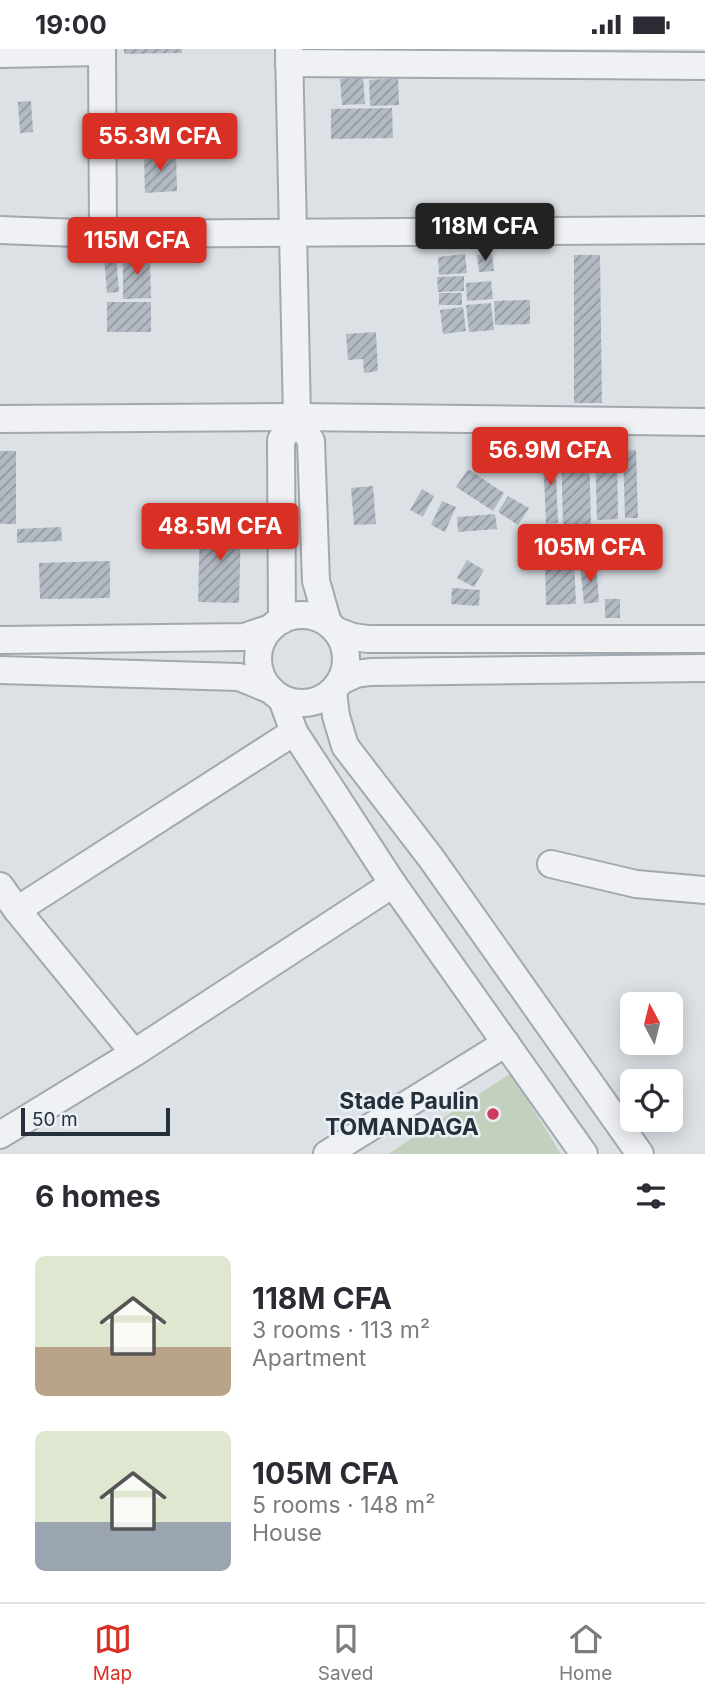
<!DOCTYPE html>
<meta charset="utf-8">
<style>
body{margin:0;font-family:Inter,sans-serif;background:#f7f7f7;color:#2b2b33;height:100vh;display:flex;flex-direction:column;font-size:26px;white-space:nowrap}
*{box-sizing:border-box;margin:0}
p{font-size:23px;color:#7c7c81}
.icon{flex:none;width:38px;height:38px;fill:none;stroke:currentColor;stroke-width:2;stroke-linecap:round;stroke-linejoin:round}
.map{position:relative;height:1105px;overflow:hidden}
.drawer{display:flex;flex-direction:column;background:#fff;flex:1}
.drawer>*{flex:none}
.needle{width:46px;rotate:353deg}
.controls{position:absolute;left:620px;top:943px;display:grid;gap:14px}
.controls a{display:grid;place-items:center;width:63px;height:63px;border-radius:10px;background:#fff;box-shadow:0 4px 18px #0003;font-size:35px}
.scale{position:absolute;left:21px;bottom:18px;width:149px;box-sizing:border-box;padding-left:7px;border:4px solid #26303d;border-top:0;font-size:19px;line-height:24px;white-space:nowrap;color:#26303d;-webkit-text-stroke:5px #ebf0f4;paint-order:stroke}
.price{position:absolute;translate:-50% -60px;padding:0 16px;border-radius:7px;background:#d93025;color:#fff;font-size:23px;line-height:46px;filter:drop-shadow(0 2px 4px #0008)}
.price::after{content:'';position:absolute;left:50%;top:42px;width:21px;height:16px;margin-left:-10px;background:inherit;clip-path:polygon(0 0,100% 0,50% 100%)}
.price.current{background:#222;color:#fff}
ul{padding:0;list-style:none}
li{display:flex;align-items:center;gap:21px;height:175px;padding:0 35px}
li span{display:grid;place-items:center;flex:none;width:196px;height:140px;border-radius:10px;color:#555}
li>.icon{margin-inline-start:auto}
span .icon{width:84px;height:84px;fill:#fffc;stroke-width:1}
li b{font-size:30px}
h2{display:flex;justify-content:space-between;align-items:center;height:84px;padding:0 35px;font-size:30px}
.status{display:flex;justify-content:space-between;align-items:center;height:49px;padding:0 35px;background:#fff;direction:ltr}
.status svg{height:19px;fill:currentColor}
.tabs{display:flex;justify-content:space-around;align-items:center;height:98px;border-top:2px solid #e1e1e2;background:#fff;font-size:19px;color:#7c7c81}
.tabs a{display:grid;justify-items:center;gap:4px}
.tabs .current{color:#d93025}
.map>svg:first-child{display:block}
</style>
<div class="status"><b>19:00</b><svg viewBox="0 0 49 12"><path d="M0 12V9h3v3zM5 12V6h3v6zM10 12V3h3v9zM15 12V0h3v12zM26 1h20v11H26zM47 4h2v5h-2z"/></svg></div>
<div class="map">
<svg width="705" height="1105" viewBox="0 0 705 1105">
<defs>
<pattern id="building-hatch" width="6" height="6" patternUnits="userSpaceOnUse" patternTransform="scale(1.75)"><rect width="6" height="6" fill="#b3bac3"/><path d="M-1 1l2-2M0 6l6-6M5 7l2-2" fill="none" stroke="#9198a0"/></pattern>
</defs>
<rect width="100%" height="100%" fill="#dce1e6"/>
<path fill="#c3d0bd" d="M511,1024l50,81h-173z"/>
<g fill="url(#building-hatch)">
<path d="M124,0h58v4l-58,1z"/>
<path d="M363,28l2,27 -23,1 -2,-26z"/>
<path d="M398,29l1,27 -29,1 -1,-26z"/>
<path d="M31,52l2,31 -13,1 -2,-31z"/>
<path d="M392,59l1,30 -62,1v-30z"/>
<path d="M176,105l1,37 -32,2 -1,-38z"/>
<path d="M465,205l2,19 -28,2 -1,-18z"/>
<path d="M492,205l2,17 -15,1 -2,-17z"/>
<path d="M123,206h27l1,43 -28,1z"/>
<path d="M574,206h26l2,148h-28z"/>
<path d="M116,207l3,36 -12,1 -3,-36z"/>
<path d="M464,227v15l-26,1 -1,-15z"/>
<path d="M491,232l2,18 -26,2 -1,-18z"/>
<rect x="439" y="244" width="23" height="12"/>
<path d="M530,251v24l-35,1 -1,-24z"/>
<rect x="107" y="253" width="44" height="30"/>
<path d="M491,254l3,27 -25,2 -3,-27z"/>
<path d="M463,258l3,24 -23,3 -3,-24z"/>
<path d="M376,283l2,39 -14,2 -1,-14 -15,1 -2,-26z"/>
<path d="M561,399h28l2,78 4,-1 1,30 -53,2 -1,-30 21,-1z"/>
<path d="M595,401h22l1,69 -21,1z"/>
<path d="M636,401l2,68h-13l-2,-67z"/>
<rect x="0" y="402" width="16" height="73"/>
<path d="M543,402h12l3,72 -12,1z"/>
<path d="M468,420l36,24 -11,18 -37,-24z"/>
<path d="M373,437l3,38 -22,1 -3,-37z"/>
<path d="M422,440l12,7 -11,21 -13,-7z"/>
<path d="M508,447l21,12 -11,17 -20,-13z"/>
<path d="M442,452l14,6 -11,25 -14,-7z"/>
<path d="M495,465l2,15 -39,3 -1,-15z"/>
<path d="M200,473l41,1 -2,80 -41,-1z"/>
<path d="M61,478l1,14 -45,2v-14z"/>
<path d="M467,511l17,10 -10,17 -17,-9z"/>
<path d="M110,512v37l-70,1 -1,-36z"/>
<path d="M574,512l2,43 -30,1 -1,-43z"/>
<path d="M596,515l3,38 -15,2 -4,-39z"/>
<path d="M452,539l28,2 -1,16 -28,-2z"/>
<rect x="605" y="550" width="15" height="19"/>
</g>
<g fill="none" stroke-linecap="round" stroke-linejoin="round">
<defs>
<g id="minor">
<path d="M102,0l1,185"/>
<path d="M289,0l8,368 14,24 5,140 12,42"/>
<path d="M0,5l102,-2"/>
<path d="M289,14l416,3"/>
<path d="M0,181l103,4 602,-4"/>
<path d="M0,370l297,-2 408,5"/>
<circle cx="302" cy="610" r="44"/>
<path d="M282,571l-1,-180 16,-23"/>
<path d="M337,582l16,6 15,2h337"/>
<path d="M0,591l244,-3 27,-9"/>
<path d="M0,621l239,7 32,13"/>
<path d="M341,632l15,-7 14,-2 335,-4"/>
<path d="M333,643l3,24 9,30 86,112 209,296"/>
<path d="M282,650l12,33 99,152 191,270"/>
<path d="M551,815l85,20 69,6"/>
<path d="M0,837l17,24 117,143"/>
<path d="M17,861l277,-178"/>
<path d="M0,1086l134,-82 259,-169"/>
<path d="M327,1105l179,-111"/>
</g>
</defs>
<use href="#minor" stroke="#a2a8b0" stroke-width="30"/>
<use href="#minor" stroke="#eff1f5" stroke-width="26"/>
</g>
<circle fill="#cf3d5e" stroke="#ebf0f4" stroke-width="2.5" cx="493" cy="1065" r="7"/>
<g text-anchor="middle" stroke-width="5" stroke-linejoin="round" paint-order="stroke">
<g font-size="23" font-weight="bold" fill="#26303d" stroke="#ebf0f4" text-anchor="end">
<text x="479" y="1060">Stade Paulin<tspan x="479" dy="26">TOMANDAGA</tspan></text>
</g>
</g>
</svg>
<div class="controls">
<a><svg class="needle" viewBox="-14 -14 28 28"><path d="M0-13l5 13h-10z" fill="#e53935"/><path d="M0 13l5-13h-10z" fill="#7c7c81"/></svg></a>
<a><svg class="icon" aria-label="locate" viewBox="0 0 24 24"><circle cx="12" cy="12" r="6"/><path d="M12 2v4M12 18v4M2 12h4M18 12h4"/></svg></a>
</div>
<div class="scale">50 m</div>
<b class="price" style="left:160px;top:124px">55.3M CFA</b>
<b class="price current" style="left:485px;top:214px">118M CFA</b>
<b class="price" style="left:137px;top:228px">115M CFA</b>
<b class="price" style="left:550px;top:438px">56.9M CFA</b>
<b class="price" style="left:220px;top:514px">48.5M CFA</b>
<b class="price" style="left:590px;top:535px">105M CFA</b>
</div>
<section class="drawer">
<h2>6 homes<svg class="icon" aria-label="filters" viewBox="0 0 24 24"><path d="M4 7h16M4 17h16"/><circle cx="9" cy="7" r="2"/><circle cx="15" cy="17" r="2"/></svg></h2>
<ul>
<li><span style="background:linear-gradient(#dfe7d0 65%,#b9a48a 0)"><svg class="icon" aria-label="home" viewBox="0 0 24 24"><path d="M3 11l9-7 9 7M6 9v11h12V9"/></svg></span><div><b>118M CFA</b><p>3 rooms · 113 m²</p><p>Apartment</p></div></li>
<li><span style="background:linear-gradient(#dfe7d0 65%,#9aa5b1 0)"><svg class="icon" aria-label="home" viewBox="0 0 24 24"><path d="M3 11l9-7 9 7M6 9v11h12V9"/></svg></span><div><b>105M CFA</b><p>5 rooms · 148 m²</p><p>House</p></div></li>
</ul>
</section>
<nav class="tabs">
<a class="current"><svg class="icon" aria-label="map" viewBox="0 0 24 24"><path d="M3 6l6-2 6 2 6-2v14l-6 2-6-2-6 2zM9 4v14M15 6v14"/></svg>Map</a>
<a><svg class="icon" aria-label="saved" viewBox="0 0 24 24"><path d="M7 4h10v16l-5-4-5 4z"/></svg>Saved</a>
<a><svg class="icon" aria-label="home" viewBox="0 0 24 24"><path d="M3 11l9-7 9 7M6 9v11h12V9"/></svg>Home</a>
</nav>
